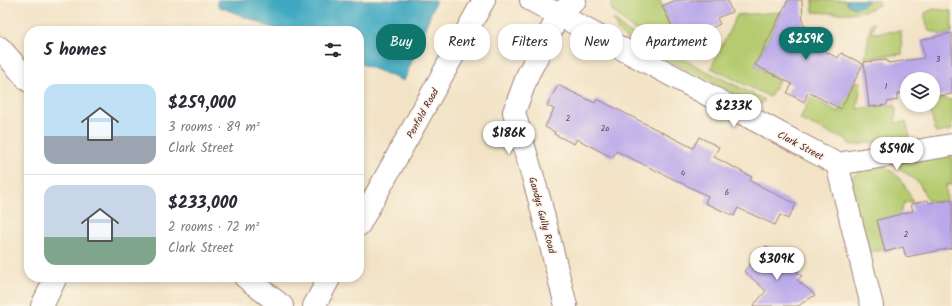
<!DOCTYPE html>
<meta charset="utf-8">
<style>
body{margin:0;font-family:Kalam,sans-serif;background:#f2f2f3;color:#2b2b33;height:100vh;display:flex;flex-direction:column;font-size:15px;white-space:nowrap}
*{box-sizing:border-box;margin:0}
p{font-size:13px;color:#7c7c81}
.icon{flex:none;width:22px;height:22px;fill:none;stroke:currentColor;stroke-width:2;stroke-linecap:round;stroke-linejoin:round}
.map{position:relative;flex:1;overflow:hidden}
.drawer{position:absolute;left:24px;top:26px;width:340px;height:256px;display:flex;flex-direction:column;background:#fff;border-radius:16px;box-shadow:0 2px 6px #0003}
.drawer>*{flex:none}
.top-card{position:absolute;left:376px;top:24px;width:380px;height:36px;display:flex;gap:8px}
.buttons{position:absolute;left:900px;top:72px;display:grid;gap:8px}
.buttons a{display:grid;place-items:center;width:40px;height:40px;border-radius:50%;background:#fff;box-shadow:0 2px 6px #0003;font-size:20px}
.price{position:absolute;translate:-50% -34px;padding:0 9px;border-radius:14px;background:#fff;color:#222;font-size:13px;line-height:26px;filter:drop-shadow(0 1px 2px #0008)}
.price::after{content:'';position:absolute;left:50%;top:24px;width:12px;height:9px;margin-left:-6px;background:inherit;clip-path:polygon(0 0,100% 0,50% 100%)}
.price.on{background:#0f766e;color:#fff}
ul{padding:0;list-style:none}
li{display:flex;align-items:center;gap:12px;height:100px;padding:0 20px}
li+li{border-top:1px solid #e1e1e2}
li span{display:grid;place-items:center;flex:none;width:112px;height:80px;border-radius:12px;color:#555}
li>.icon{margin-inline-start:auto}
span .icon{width:48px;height:48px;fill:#fffc;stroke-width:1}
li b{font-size:17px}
h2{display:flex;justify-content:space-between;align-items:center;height:48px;padding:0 20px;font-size:17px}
.tag{padding:0 14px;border-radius:16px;background:#fff;box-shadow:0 2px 6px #0003;font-size:14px;line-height:36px}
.tag.on{background:#0f766e;color:#fff}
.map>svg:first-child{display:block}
</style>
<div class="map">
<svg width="952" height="306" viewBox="0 0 952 306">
<rect width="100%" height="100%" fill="#fcf5e5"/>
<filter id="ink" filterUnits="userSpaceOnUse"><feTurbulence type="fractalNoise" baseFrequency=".025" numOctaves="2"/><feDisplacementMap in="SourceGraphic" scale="8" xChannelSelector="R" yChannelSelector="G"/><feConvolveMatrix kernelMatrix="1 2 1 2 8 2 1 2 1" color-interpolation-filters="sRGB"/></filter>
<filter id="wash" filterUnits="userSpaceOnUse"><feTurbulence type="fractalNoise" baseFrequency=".012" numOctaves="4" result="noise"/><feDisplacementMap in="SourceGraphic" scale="16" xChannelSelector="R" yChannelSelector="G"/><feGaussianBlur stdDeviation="0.9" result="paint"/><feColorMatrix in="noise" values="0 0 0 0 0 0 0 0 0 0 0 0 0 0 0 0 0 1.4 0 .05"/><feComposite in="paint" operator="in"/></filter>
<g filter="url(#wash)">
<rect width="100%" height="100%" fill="#f2e3c6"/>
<g fill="#b5cb6f" stroke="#80754d">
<path d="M612,0h48l15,38 -5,3 -16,-11h-16l-6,-1 -21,-20z"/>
<path d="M813,0h66v5c-20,11 -43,8 -66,7z"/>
<path d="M933,9l19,2v22l-12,3 -1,-3 -10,-2 -4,-13v-5z"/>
<path d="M782,12l-27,53 24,15 -9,17 -59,-29 26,-53z"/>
<path d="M613,19l15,13 137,68 -6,6 -132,-66 -9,-9z"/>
<path d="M871,23h3l-2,10 29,-2 1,23 -37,4z"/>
<path d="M855,80l6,3 -4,26 37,-5 2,4 -1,15 11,-1 4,15 -55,8 -6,-1 -3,-6h-5l-41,-18 10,-23 29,15z"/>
<path d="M941,98l11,2v30l-16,3 -7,-26 4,-1 3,-7z"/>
<path d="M952,153v32h-6l1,15 -11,2 -8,-2 -9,-17 -26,-20z"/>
<path d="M880,164c18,9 25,20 33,38h-8l-6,13 -22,5 8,30 -21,2c-4,-16 -19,-60 -12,-74 6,-9 18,-11 28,-14z"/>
</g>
<g fill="#41a9c1" stroke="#466476">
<path d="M217,0h219l-32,81 -45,-18v-32h-79l-62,-25z"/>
<path d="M846,0h23l-7,6 -8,2 -7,-4z"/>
</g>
<g id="blocks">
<g fill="#b9a8ea">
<path d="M676,0h51l5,12 -15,6 3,6 -40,19 -18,-37z"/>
<path d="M788,0h14l1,25 5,2 -6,12 36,19 3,-5 22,11 -22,45 -33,-17 -4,10 -17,-9 5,-9 -37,-19z"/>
<path d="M952,33v61l-19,3v-18h-26v13l-10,2v6l-10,2v3l-18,2 -5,-45 23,-2 1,3 36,-5 -3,-18z"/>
<path d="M558,85l37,18 2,-4 96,49 6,-11 20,10 -5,10 38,20 -2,4 46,23 -8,15 -8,-4 -5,10 -37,-17 -4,8 -29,-13 3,-7 -92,-45 -3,7 -36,-19 -3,5 -20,-10 1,-2 -10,-5 9,-18 -7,-3z"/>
<path d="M928,200l1,3 23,-3v48l-46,9 -3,-10 -18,5 -8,-32 36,-9 -2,-7z"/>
<path d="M766,246l36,30 -5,4 18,15 -17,11h-45l13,-15 -22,-20z"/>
</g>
</g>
</g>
<g filter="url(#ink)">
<use href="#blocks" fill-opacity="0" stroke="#9e8178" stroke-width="1"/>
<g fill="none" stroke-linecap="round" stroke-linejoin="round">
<defs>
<g id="minor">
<path d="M531,0l306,164 35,142"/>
<path d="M0,48l29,33"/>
<path d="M837,164l115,-19"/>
<path d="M359,225l125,-225"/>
<path d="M245,277l37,29"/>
<path d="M42,306l14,-29"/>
<path d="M314,306l16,-29"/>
<path d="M566,306l-27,-108 -25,-86 14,-38 31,-59 16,-15"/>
</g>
</defs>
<use href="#minor" stroke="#9e8178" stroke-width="24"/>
<use href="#minor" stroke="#fff" stroke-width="22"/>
</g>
</g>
<g text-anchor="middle" stroke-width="3" stroke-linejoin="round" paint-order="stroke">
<g font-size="8" fill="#66415b">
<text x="938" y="62">3</text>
<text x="886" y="89">1</text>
<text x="568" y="121">2</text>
<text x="605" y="131">2a</text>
<text x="683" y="176">4</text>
<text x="727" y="195">6</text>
<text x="906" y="237">2</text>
</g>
<g font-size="10" fill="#4a1f2b" stroke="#fcf5e5">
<text transform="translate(422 113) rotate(-61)" y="4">Penfold Road</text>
<text transform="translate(801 145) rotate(28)" y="4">Clark Street</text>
<text transform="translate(543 215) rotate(75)" y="4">Gandys Gully Road</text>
</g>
</g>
</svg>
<div class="buttons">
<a><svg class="icon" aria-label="layers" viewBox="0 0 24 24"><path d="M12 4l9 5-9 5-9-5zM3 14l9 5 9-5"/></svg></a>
</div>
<b class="price on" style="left:806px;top:61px">$259K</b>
<b class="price" style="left:734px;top:128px">$233K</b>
<b class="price" style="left:509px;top:155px">$186K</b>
<b class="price" style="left:897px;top:171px">$590K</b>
<b class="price" style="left:777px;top:281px">$309K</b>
<div class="top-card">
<a class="tag on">Buy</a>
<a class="tag">Rent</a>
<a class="tag">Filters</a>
<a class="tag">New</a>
<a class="tag">Apartment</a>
</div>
<section class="drawer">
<h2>5 homes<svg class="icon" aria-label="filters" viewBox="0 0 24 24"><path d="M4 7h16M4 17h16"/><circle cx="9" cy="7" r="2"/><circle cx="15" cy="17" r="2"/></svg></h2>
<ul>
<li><span style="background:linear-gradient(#bfe0f5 65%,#9aa5b1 0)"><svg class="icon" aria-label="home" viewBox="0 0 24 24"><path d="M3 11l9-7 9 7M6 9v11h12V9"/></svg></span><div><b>$259,000</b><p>3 rooms · 89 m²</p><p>Clark Street</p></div></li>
<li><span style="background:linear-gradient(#c9d6e8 65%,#7fa58c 0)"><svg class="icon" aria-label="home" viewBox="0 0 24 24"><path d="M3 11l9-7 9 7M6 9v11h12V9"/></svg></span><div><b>$233,000</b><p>2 rooms · 72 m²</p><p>Clark Street</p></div></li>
</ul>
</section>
</div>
